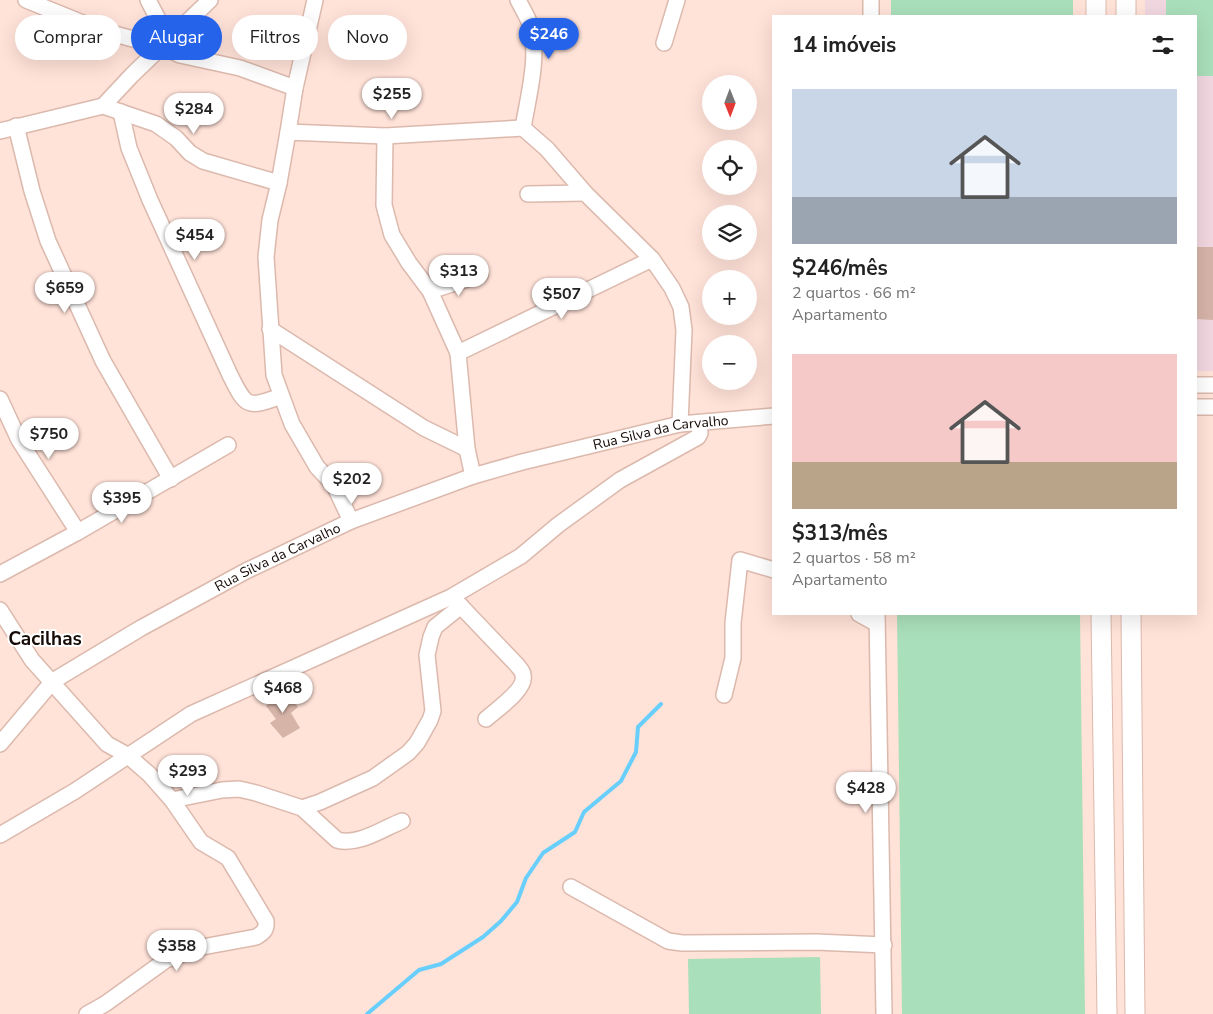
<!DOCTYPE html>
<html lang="pt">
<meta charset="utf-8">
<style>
body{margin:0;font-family:"Nunito Sans",sans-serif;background:#f6f6f6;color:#222;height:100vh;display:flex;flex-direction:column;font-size:19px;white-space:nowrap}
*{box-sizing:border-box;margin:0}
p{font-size:16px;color:#767676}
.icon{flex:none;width:28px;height:28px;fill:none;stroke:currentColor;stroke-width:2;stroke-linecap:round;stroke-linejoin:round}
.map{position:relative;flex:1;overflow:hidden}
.side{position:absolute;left:772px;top:15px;width:425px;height:600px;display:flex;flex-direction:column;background:#fff;border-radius:0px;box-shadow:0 5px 20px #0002}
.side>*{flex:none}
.banner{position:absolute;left:15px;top:15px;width:475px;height:45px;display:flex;gap:10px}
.needle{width:32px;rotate:179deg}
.tools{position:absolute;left:702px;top:75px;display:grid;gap:10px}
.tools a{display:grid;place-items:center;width:55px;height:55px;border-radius:50%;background:#fff;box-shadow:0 5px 20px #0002;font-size:25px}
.price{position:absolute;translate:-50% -42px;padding:0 11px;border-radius:18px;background:#fff;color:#222;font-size:16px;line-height:32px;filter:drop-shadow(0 1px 2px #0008)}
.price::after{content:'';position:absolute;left:50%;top:30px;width:15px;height:11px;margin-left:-8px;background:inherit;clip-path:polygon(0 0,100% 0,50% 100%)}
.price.current{background:#2563eb;color:#fff}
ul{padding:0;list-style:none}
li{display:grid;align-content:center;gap:10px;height:265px;padding:0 20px}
li span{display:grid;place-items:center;height:155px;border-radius:0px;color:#555}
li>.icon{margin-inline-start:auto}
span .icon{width:90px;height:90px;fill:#fffc;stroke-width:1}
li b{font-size:21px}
h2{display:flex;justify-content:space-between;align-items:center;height:60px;padding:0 20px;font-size:21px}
.tag{padding:0 18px;border-radius:22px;background:#fff;box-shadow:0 5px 20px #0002;font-size:18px;line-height:45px}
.tag.current{background:#2563eb;color:#fff}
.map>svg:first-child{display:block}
</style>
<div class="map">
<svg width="1213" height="1014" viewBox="0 0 1213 1014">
<rect width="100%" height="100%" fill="#ffe2d8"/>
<path fill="#f1d7e0" d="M1145,0h68v371h-17v-355h-51z"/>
<g fill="#aadfbb">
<rect x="891" y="0" width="182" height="16"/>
<path d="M1166,0h47v76h-17v-60h-30z"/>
<path d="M897,614h183l5,400h-183z"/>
<path d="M820,957l1,57h-132l-1,-55z"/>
</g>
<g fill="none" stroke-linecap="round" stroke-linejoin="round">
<path stroke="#68cffd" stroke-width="4" d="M367,1014l52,-44 22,-6 42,-27 18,-16 16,-19 9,-24 17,-25 32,-21 9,-20 37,-31 15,-29 2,-25 23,-23"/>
</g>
<g fill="#d7b4a8">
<path d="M1196,247h17v73l-17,-1z"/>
<path d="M284,690l14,17 -7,6 9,15 -17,10 -13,-15 6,-4 -10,-13z"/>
</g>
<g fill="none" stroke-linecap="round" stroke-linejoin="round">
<defs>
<g id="minor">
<path d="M26,0l74,30 62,17 18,8 60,13 55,20"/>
<path d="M148,0l21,40"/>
<path d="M518,0c4,8 9,16 12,24 10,31 -2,73 -7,104"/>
<path d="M871,16v-16"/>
<path d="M664,43l13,-43"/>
<path d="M103,106l29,-31 78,-75"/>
<path d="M121,112l8,36 21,52 80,175c16,32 17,34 51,21"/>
<path d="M16,126l16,65 16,50 55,120 68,118"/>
<path d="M0,131l103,-25 53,18 20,14 14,15 13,8 76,22"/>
<path d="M288,132l7,-44 20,-88"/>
<path d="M385,136l-1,69 5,19 3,11 17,28 21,28 28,62 9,96 6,27"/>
<path d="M528,194l57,-1"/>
<path d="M430,291l50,-16"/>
<path d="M270,329l154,99 43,21"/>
<path d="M458,353l194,-94"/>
<path d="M1196,385h17"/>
<path d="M0,399l19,41 59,92"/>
<path d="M1196,407h17"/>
<path d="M351,521l-17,-36 -17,-18 -25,-43 -18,-49 -8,-118 4,-37 9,-37 9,-51 97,4 138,-8 24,21 38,44 67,66 20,29 9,19 3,23 -4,94"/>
<path d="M0,574l78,-42 150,-87"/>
<path d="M454,599l63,66c2,3 6,6 6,10 4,14 -27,35 -37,44"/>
<path d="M0,610l32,50 75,84 20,11 22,19 23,26 29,42 27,16 38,63c1,9 -3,12 -10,16l-59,11 -31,12 -61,44 -18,10"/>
<path d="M859,614l18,10"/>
<path d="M877,614l7,400"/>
<path d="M724,695l9,-37v-35l7,-63 34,10"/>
<path id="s1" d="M0,744l53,-63 88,-53 105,-57 105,-50 122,-45 49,-14 158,-38 94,-8"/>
<path d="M172,800l50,-10 17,-1 17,4 46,15 35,32c21,6 45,-11 65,-19"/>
<path d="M302,808l18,-6 53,-24 35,-25 9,-10 13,-23 3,-9 -6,-56 4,-18 4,-10 26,-21"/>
<path d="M0,835l75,-44 116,-77 260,-117 70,-41 37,-31 62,-45 78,-43 2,-4 -1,-10"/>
<path d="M571,887l97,54 14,2 134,-1 68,3"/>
</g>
<g id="major">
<path d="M1096,0v16"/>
<path d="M1126,0v16"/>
<path d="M1101,614l6,400"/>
<path d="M1131,614l4,400"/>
</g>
</defs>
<use href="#minor" stroke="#dcb9ad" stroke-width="18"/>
<use href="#major" stroke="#dcb9ad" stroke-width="21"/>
<use href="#minor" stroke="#fff" stroke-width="15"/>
<use href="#major" stroke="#fff" stroke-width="19"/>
</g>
<g text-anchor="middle" stroke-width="4" stroke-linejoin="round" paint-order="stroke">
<g font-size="14" fill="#150a06" stroke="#fff">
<text dy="5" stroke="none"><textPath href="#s1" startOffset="744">Rua Silva da Carvalho</textPath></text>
<text dy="5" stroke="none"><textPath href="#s1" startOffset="339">Rua Silva da Carvalho</textPath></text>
</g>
<g font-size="19" font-weight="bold" fill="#150a06" stroke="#fff">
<text x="45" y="645">Cacilhas</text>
</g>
</g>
</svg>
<div class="tools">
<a><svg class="needle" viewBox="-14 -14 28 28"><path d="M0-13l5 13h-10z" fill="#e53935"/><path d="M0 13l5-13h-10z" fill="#767676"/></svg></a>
<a><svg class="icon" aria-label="locate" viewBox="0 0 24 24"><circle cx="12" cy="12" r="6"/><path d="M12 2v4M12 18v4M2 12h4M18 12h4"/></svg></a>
<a><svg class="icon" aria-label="layers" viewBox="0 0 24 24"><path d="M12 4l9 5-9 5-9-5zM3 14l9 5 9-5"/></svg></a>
<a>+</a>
<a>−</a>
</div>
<b class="price current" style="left:549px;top:60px">$246</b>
<b class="price" style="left:392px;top:120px">$255</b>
<b class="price" style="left:194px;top:135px">$284</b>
<b class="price" style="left:195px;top:261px">$454</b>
<b class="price" style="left:459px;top:297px">$313</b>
<b class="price" style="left:65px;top:314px">$659</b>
<b class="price" style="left:562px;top:320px">$507</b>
<b class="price" style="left:49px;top:460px">$750</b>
<b class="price" style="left:352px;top:505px">$202</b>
<b class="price" style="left:122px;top:524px">$395</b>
<b class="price" style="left:283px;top:714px">$468</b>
<b class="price" style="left:188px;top:797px">$293</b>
<b class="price" style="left:866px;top:814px">$428</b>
<b class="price" style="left:177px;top:972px">$358</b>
<div class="banner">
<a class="tag">Comprar</a>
<a class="tag current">Alugar</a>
<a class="tag">Filtros</a>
<a class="tag">Novo</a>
</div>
<section class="side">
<h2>14 imóveis<svg class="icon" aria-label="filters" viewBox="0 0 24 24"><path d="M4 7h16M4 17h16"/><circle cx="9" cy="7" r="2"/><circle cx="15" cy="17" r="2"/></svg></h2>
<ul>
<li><span style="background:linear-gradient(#c9d6e8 70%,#9aa5b1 0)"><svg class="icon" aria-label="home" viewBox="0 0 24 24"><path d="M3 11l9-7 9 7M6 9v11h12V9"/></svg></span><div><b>$246/mês</b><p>2 quartos · 66 m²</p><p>Apartamento</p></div></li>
<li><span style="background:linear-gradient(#f6c9c9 70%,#b9a48a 0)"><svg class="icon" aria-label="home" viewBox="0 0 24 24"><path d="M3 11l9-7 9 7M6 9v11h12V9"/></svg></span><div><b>$313/mês</b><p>2 quartos · 58 m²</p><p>Apartamento</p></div></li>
</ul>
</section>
</div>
